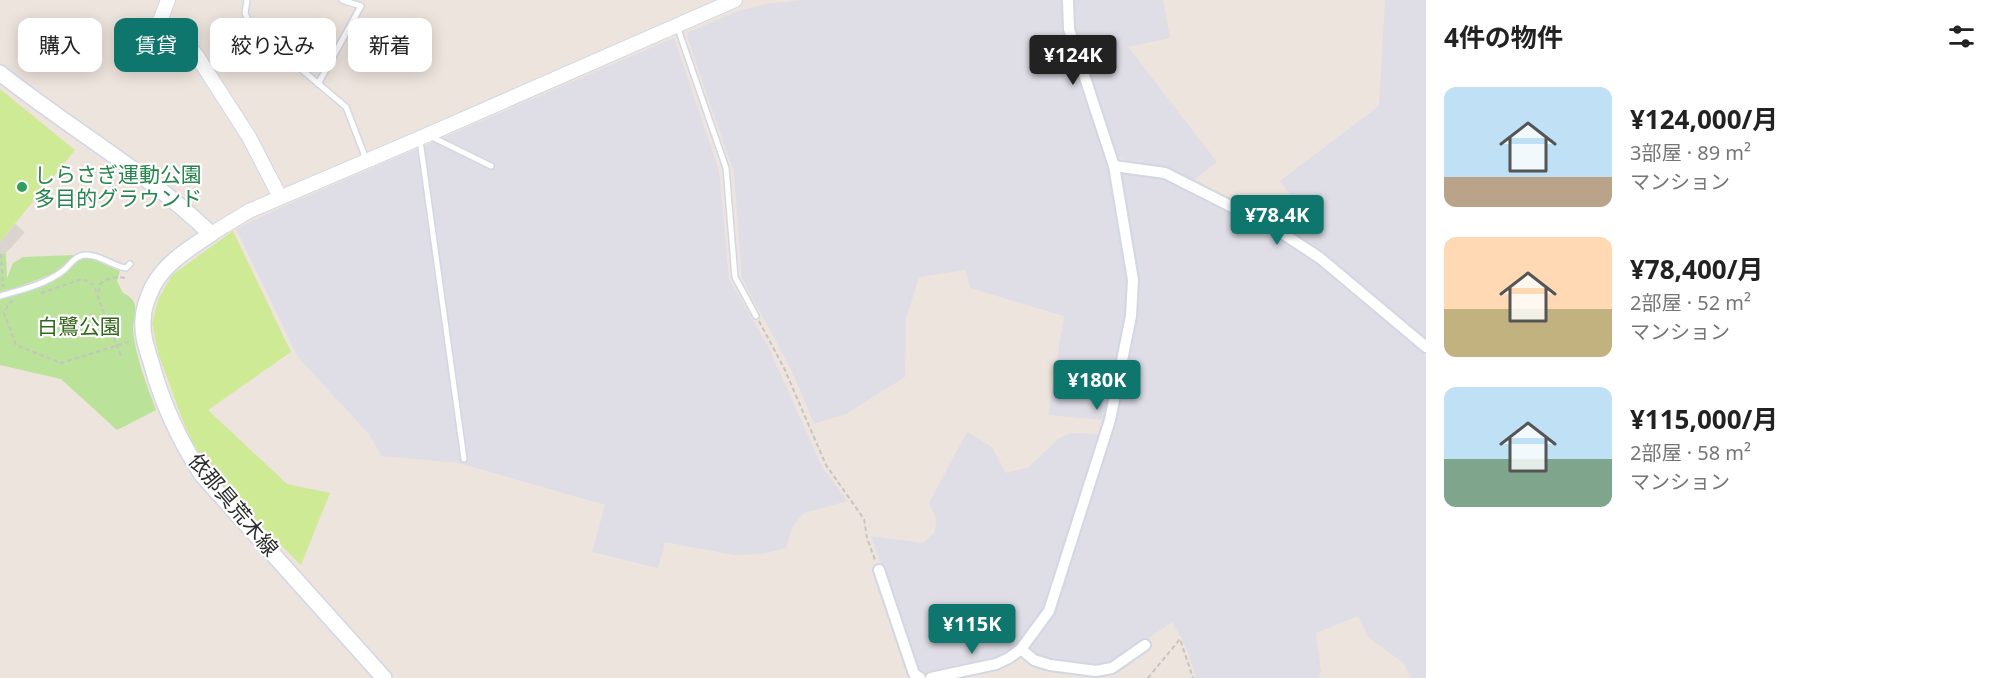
<!DOCTYPE html>
<html lang="ja">
<meta charset="utf-8">
<style>
body{margin:0;font-family:"Noto Sans","Noto Sans JP",sans-serif;background:#f2f2f2;color:#222;height:100vh;display:flex;flex-direction:column;font-size:22px;white-space:nowrap}
*{box-sizing:border-box;margin:0}
p{font-size:20px;color:#767676}
.icon{flex:none;width:33px;height:33px;fill:none;stroke:currentColor;stroke-width:2;stroke-linecap:round;stroke-linejoin:round}
.map{position:relative;flex:1;overflow:hidden}
.side{display:flex;flex-direction:column;background:#fff;width:570px}
.side>*{flex:none}
.banner{position:absolute;left:18px;top:18px;width:570px;height:54px;display:flex;gap:12px}
.price{position:absolute;translate:-50% -51px;padding:0 14px;border-radius:6px;background:#0f766e;color:#fff;font-size:20px;line-height:39px;filter:drop-shadow(0 2px 3px #0008)}
.price::after{content:'';position:absolute;left:50%;top:36px;width:18px;height:14px;margin-left:-9px;background:inherit;clip-path:polygon(0 0,100% 0,50% 100%)}
.price.active{background:#222;color:#fff}
ul{padding:0;list-style:none}
li{display:flex;align-items:center;gap:18px;height:150px;padding:0 18px}
li span{display:grid;place-items:center;flex:none;width:168px;height:120px;border-radius:12px;color:#555}
li>.icon{margin-inline-start:auto}
span .icon{width:72px;height:72px;fill:#fffc;stroke-width:1}
li b{font-size:26px}
h2{display:flex;justify-content:space-between;align-items:center;height:72px;padding:0 18px;font-size:26px}
.pill{padding:0 21px;border-radius:12px;background:#fff;box-shadow:0 3px 15px #0003;font-size:21px;line-height:54px}
.pill.active{background:#0f766e;color:#fff}
main{display:flex;flex:1;min-height:0}
.map>svg:first-child{display:block}
</style>
<main>
<div class="map">
<svg width="1426" height="678" viewBox="0 0 1426 678">
<rect width="100%" height="100%" fill="#ede4dd"/>
<g fill="#dfdde5">
<path d="M802,0h260l1,23 3,19 41,125 56,10 115,57 37,24 111,97v323h-15l-7,-15 -35,-25 -11,-22 -42,17 5,39 -4,6h-121l-9,-29 -15,-27 -62,42 -18,3 -30,-4 -50,-13 -12,7 -74,18 -8,-6 -47,-133 52,7 12,-11 1,-14 -7,-15 38,-71 25,15 14,26 23,-6 29,-28 13,-6 28,1 3,-14 -54,-5 16,-99 -94,-28 -4,-18 -47,7 -13,41 -1,59 -59,37 -32,10 -22,-53 -50,-93 -8,-105 -47,-137 2,-4 49,-21 28,-7z"/>
<path d="M1073,0h90l7,38 -42,9 89,115 -25,19 -30,-13 -38,-7 -11,-10 -39,-128z"/>
<path d="M1385,0h41v341l-105,-89 -40,-26 20,-16 -21,-29 99,-75z"/>
<path d="M674,38l45,132 10,109 39,67 54,121 25,34 -43,12 -12,14 -6,21 -24,6 -28,1 -69,-13 -7,26 -66,-16 13,-47 -146,-42 -77,-7 -14,-23 -70,-76 -62,-128 46,-22z"/>
</g>
<g fill="#bae399">
<path d="M6,253l1,25 6,-15 10,-6 51,-2 -19,18 -55,21v-40z"/>
<path d="M87,257l33,14 -3,10 6,12c5,2 11,6 12,13 1,7 -2,16 -2,23 2,28 14,56 23,81l-39,20 -56,-51 -61,-14v-65c21,-7 41,-14 60,-24 11,-6 14,-16 27,-19z"/>
</g>
<g fill="#cfea95">
<path d="M0,89l75,61 -75,92z"/>
<path d="M233,231l58,121 -83,58 79,74 43,9 -29,72 -56,-55 -4,1 -41,-52 -17,-38 -25,-68 -6,-30 6,-23 14,-25z"/>
</g>
<path fill="#d9d4d0" d="M15,224l10,8 -19,21 -6,1v-12z"/>
<g fill="none" stroke-linecap="round" stroke-linejoin="round">
<defs>
<g id="service">
<path d="M247,0l-2,13 6,14 95,80 20,52"/>
<path d="M677,26l49,142 9,109 21,39"/>
<path d="M318,84l43,-78 -19,-6"/>
<path d="M430,136l61,30"/>
<path d="M420,140l44,319"/>
<path d="M0,296c21,-6 47,-12 64,-26 8,-7 11,-15 23,-15 13,0 26,11 39,13l4,-4"/>
</g>
<g id="minor">
<path d="M1114,166l51,7 111,56 44,29 106,89"/>
<path d="M879,570l35,104 6,4"/>
<path d="M1021,649l13,11 16,5 46,6 16,-3 33,-23"/>
<path d="M931,678l65,-14 13,-6 12,-9 28,-38 61,-191 21,-104 2,-36 -19,-114 -45,-137 -1,-29"/>
</g>
<g id="tertiary">
<path d="M168,0l-10,26 27,16 12,14 52,81 31,60"/>
<path d="M211,234l38,-23 171,-73 315,-138"/>
</g>
<path id="secondary" d="M0,73c69,55 147,99 211,161 -22,15 -45,28 -58,52 -5,10 -10,24 -10,35 -1,15 4,28 8,41 11,41 28,78 51,113l182,203"/>
</defs>
<use href="#service" stroke="#d2d7e3" stroke-width="8"/>
<use href="#minor" stroke="#d2d7e3" stroke-width="14"/>
<use href="#tertiary" stroke="#d2d7e3" stroke-width="16"/>
<use href="#secondary" stroke="#d2d7e3" stroke-width="18"/>
<g stroke="#c4c4c4" stroke-width="2" stroke-dasharray="4.5 3" stroke-linecap="butt">
<path d="M1,254l2,33"/>
<path d="M99,292l1,-8c8,-6 15,-8 25,-6"/>
<path d="M41,293l41,-14 11,5 28,72"/>
<path d="M13,301l-4,2 -5,10 12,32 45,18 70,-22"/>
<path d="M759,321l25,47 42,97 38,54 3,19 8,22"/>
<path d="M1148,678l32,-39 13,39"/>
</g>
<use href="#service" stroke="#fff" stroke-width="5"/>
<use href="#minor" stroke="#fff" stroke-width="10"/>
<use href="#tertiary" stroke="#fff" stroke-width="14"/>
<use href="#secondary" stroke="#fff" stroke-width="15"/>
</g>
<circle fill="#2e9e5b" stroke="#fff" stroke-width="2" cx="22" cy="187" r="6"/>
<g text-anchor="middle" stroke-width="4.5" stroke-linejoin="round" paint-order="stroke">
<g font-size="21" fill="#27864d" stroke="#fff" text-anchor="start">
<text x="34" y="182">しらさぎ運動公園<tspan x="34" dy="24">多目的グラウンド</tspan></text>
</g>
<g font-size="21" fill="#33681a" stroke="#fff">
<text x="79" y="334">白鷺公園</text>
</g>
<g font-size="21" fill="#2b2b2b" stroke="#fff">
<text transform="translate(233 505) rotate(50)" y="7">依那具荒木線</text>
</g>
</g>
</svg>
<b class="price active" style="left:1073px;top:86px">¥124K</b>
<b class="price" style="left:1277px;top:246px">¥78.4K</b>
<b class="price" style="left:1097px;top:411px">¥180K</b>
<b class="price" style="left:972px;top:655px">¥115K</b>
<div class="banner">
<a class="pill">購入</a>
<a class="pill active">賃貸</a>
<a class="pill">絞り込み</a>
<a class="pill">新着</a>
</div>
</div>
<section class="side">
<h2>4件の物件<svg class="icon" aria-label="filters" viewBox="0 0 24 24"><path d="M4 7h16M4 17h16"/><circle cx="9" cy="7" r="2"/><circle cx="15" cy="17" r="2"/></svg></h2>
<ul>
<li><span style="background:linear-gradient(#bfe0f5 75%,#b9a48a 0)"><svg class="icon" aria-label="home" viewBox="0 0 24 24"><path d="M3 11l9-7 9 7M6 9v11h12V9"/></svg></span><div><b>¥124,000/月</b><p>3部屋 · 89 m²</p><p>マンション</p></div></li>
<li><span style="background:linear-gradient(#ffd9b3 60%,#c2b280 0)"><svg class="icon" aria-label="home" viewBox="0 0 24 24"><path d="M3 11l9-7 9 7M6 9v11h12V9"/></svg></span><div><b>¥78,400/月</b><p>2部屋 · 52 m²</p><p>マンション</p></div></li>
<li><span style="background:linear-gradient(#bfe0f5 60%,#7fa58c 0)"><svg class="icon" aria-label="home" viewBox="0 0 24 24"><path d="M3 11l9-7 9 7M6 9v11h12V9"/></svg></span><div><b>¥115,000/月</b><p>2部屋 · 58 m²</p><p>マンション</p></div></li>
</ul>
</section>
</main>
